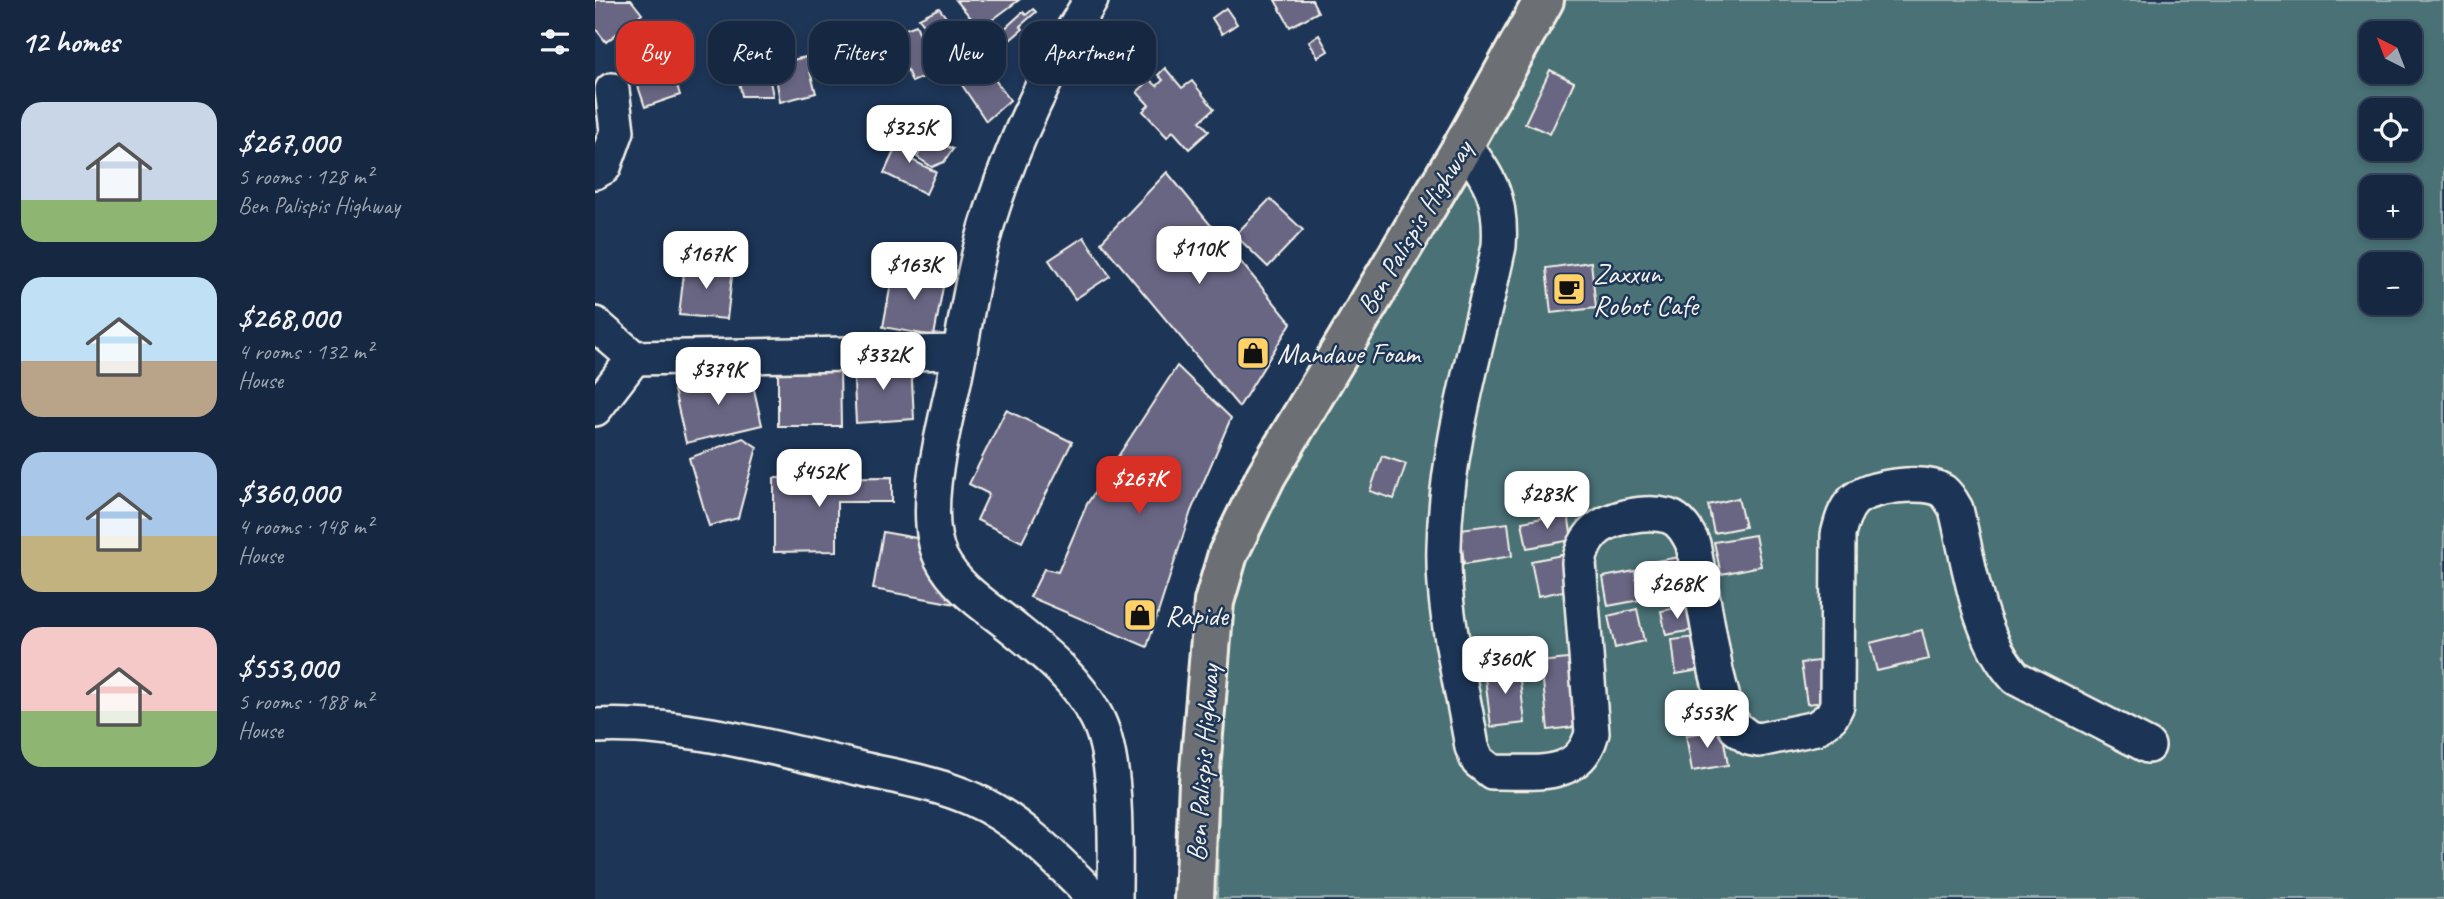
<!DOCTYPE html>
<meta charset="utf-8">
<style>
body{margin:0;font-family:Caveat,sans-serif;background:#23344c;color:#f1f3f6;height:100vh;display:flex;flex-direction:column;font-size:26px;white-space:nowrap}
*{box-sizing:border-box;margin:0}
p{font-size:23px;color:#9ea6b1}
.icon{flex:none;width:38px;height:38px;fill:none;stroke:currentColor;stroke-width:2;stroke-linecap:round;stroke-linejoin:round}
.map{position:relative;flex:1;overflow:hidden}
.drawer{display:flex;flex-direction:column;background:#162841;width:595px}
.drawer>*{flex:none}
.top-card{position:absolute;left:21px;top:21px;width:665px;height:63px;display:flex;gap:14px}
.needle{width:46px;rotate:318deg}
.controls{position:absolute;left:1764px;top:21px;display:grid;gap:14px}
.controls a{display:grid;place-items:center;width:63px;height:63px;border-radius:14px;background:#162841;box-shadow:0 4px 10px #0003,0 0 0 2px #35445a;font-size:35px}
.price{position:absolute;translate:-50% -60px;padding:0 16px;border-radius:14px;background:#fff;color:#222;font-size:23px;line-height:46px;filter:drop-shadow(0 2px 4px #0008)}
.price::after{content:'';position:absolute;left:50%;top:42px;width:21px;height:16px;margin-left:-10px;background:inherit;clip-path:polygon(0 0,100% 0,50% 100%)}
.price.current{background:#d93025;color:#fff}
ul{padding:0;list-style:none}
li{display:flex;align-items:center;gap:21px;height:175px;padding:0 21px}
li span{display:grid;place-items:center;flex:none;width:196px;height:140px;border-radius:21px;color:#555}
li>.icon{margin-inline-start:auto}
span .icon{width:84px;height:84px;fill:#fffc;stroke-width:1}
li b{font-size:30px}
h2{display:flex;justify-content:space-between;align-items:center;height:84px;padding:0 21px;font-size:30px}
.tag{padding:0 24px;border-radius:21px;background:#162841;box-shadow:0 4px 10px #0003,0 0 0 2px #35445a;font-size:24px;line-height:63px}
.tag.current{background:#d93025;color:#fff}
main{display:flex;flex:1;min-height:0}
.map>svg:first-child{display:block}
</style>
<main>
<section class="drawer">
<h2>12 homes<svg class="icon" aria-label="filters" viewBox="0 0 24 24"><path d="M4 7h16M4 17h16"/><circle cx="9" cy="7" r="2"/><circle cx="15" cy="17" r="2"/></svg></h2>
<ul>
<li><span style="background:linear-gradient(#c9d6e8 70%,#8fb573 0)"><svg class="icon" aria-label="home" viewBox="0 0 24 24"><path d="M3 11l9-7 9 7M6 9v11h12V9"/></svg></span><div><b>$267,000</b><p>5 rooms · 128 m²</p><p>Ben Palispis Highway</p></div></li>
<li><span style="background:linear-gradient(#bfe0f5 60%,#b9a48a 0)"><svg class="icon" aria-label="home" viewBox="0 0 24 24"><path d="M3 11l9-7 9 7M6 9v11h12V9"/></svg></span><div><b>$268,000</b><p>4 rooms · 132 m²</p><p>House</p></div></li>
<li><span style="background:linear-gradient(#a9c7e8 60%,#c2b280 0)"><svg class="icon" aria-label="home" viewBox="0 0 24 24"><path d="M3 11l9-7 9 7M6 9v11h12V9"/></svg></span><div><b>$360,000</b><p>4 rooms · 148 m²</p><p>House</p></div></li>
<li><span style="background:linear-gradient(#f6c9c9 60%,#8fb573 0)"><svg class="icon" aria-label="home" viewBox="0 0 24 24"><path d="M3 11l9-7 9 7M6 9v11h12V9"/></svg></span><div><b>$553,000</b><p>5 rooms · 188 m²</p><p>House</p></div></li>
</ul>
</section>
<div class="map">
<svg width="1849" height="899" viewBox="0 0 1849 899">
<rect width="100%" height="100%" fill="#1d3557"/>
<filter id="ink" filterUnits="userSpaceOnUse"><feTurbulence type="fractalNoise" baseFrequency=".0143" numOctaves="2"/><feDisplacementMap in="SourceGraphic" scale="14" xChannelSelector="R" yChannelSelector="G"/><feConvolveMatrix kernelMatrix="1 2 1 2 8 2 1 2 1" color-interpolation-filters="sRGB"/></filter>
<g filter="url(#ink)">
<path fill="#497176" stroke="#9eb1af" stroke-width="2" fill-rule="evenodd" d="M963,0h886v899h-1227l3,-137 14,-173 12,-42zM1776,33h39v39h-39zM1776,110h39v39h-39zM1776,187h39v39h-39zM1776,264h39v39h-39z"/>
<g fill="#696684" stroke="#f4f1e8" stroke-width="2">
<path d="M0,0h36l11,14 -36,28 -11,-14z"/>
<path d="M361,0h63l-39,29z"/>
<path d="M680,0h37l6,12 -28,15z"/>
<path d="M344,8l20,26 -13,11 -7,-2 -20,-25z"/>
<path d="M631,8l11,16 -15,10 -10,-16z"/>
<path d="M438,9l3,3 -16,14 3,3 -19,16 4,6 -5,3 -12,-13 32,-29 3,3z"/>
<path d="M321,25l20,47 -24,10 -20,-48z"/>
<path d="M370,30l7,5 -5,6 4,5 -11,11 -8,-13z"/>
<path d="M724,35l9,16 -10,6 -9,-16z"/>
<path d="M341,43l10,5 8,8 -7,6 -15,-15z"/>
<path d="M401,51l11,12 -5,5 -11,-13z"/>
<path d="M170,56l8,40h-31l-7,-34z"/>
<path d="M211,57l10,36 -36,9 -6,-38z"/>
<path d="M74,59l11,36 -35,12 -12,-36z"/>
<path d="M389,65l26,35 -24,21 -26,-39z"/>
<path d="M570,68l17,20 10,-7 22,28 -14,12 9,10 -20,18 -16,-18 -6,6 -24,-26 6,-6 -12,-13 13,-12 7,6 6,-6 -5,-5z"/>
<path d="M955,70l24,12 -24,52 -25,-11z"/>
<path d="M329,109l7,9 -2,3 4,7 -4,4 -6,-6 -4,5 -10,-11z"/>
<path d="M308,132l19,6 -10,22 24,12 -10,22 -42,-21z"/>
<path d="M333,137l25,12 -9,13 -12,5 -15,-10z"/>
<path d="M572,172l124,151 -52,84 -138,-165z"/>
<path d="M675,199l33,31 -35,37 -33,-32z"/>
<path d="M489,237l26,39 -35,23 -26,-39z"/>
<path d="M996,262l5,46 -45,5 -5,-45z"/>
<path d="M90,263l48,5 -6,51 -48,-4z"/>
<path d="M299,267l51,9 -11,60 -51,-9z"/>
<path d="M316,361l3,58 -58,4 -3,-59z"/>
<path d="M582,366l54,52 -40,93 -44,136 -117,-50 14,-28 14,3 29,-68z"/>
<path d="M245,368l1,58h-63v-57z"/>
<path d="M155,372l12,53 -76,18 -12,-53z"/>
<path d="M411,410l66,32 -50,100 -45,-22 12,-26 -20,-10z"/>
<path d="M148,438l14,9 -19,71 -29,8 -20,-68z"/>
<path d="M787,456l24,8 -12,35 -24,-8z"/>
<path d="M297,477v25h-55v49l-63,1v-74z"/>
<path d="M1143,498l7,29 -31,6 -6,-28z"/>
<path d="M973,513l4,27 -45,8 -5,-26z"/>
<path d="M913,523l4,33 -48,8 -4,-35z"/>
<path d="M288,532l33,6 45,67 -88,-16z"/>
<path d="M1160,535l6,31 -40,8 -7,-32z"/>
<path d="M967,555l6,35 -30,6 -7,-35z"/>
<path d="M1085,557l7,41 -30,5 -7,-41z"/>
<path d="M1040,571l5,29 -32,6 -5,-29z"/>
<path d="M1093,606l5,24 -27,5 -5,-24z"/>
<path d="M1042,609l7,32 -29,7 -7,-32z"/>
<path d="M1327,630l7,29 -52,12 -7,-28z"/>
<path d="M1101,637l4,33 -24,4 -4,-34z"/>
<path d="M981,658l6,68 -34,4 -7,-68z"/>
<path d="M1232,660l6,41 -26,3 -6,-41z"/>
<path d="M923,664l7,59 -34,4 -7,-58z"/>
<path d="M1114,693l6,33 -29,5 -6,-32z"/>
<path d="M1127,730l6,35 -36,6 -6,-36z"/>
</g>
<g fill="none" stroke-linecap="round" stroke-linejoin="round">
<defs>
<g id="street">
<path d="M496,0c-47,75 -86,160 -110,246 -12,46 -18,94 -28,140 -10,46 -33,129 -12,172 16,32 50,51 76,73 30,24 61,50 79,85 23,41 19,135 19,183"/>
<path d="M869,144c27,37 38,55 35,102 -21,100 -53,198 -55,300 -2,67 17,135 28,201l6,14 14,11c40,-1 87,10 100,-39l-13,-170c2,-11 5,-20 13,-29 15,-17 54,-24 76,-18 13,4 20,17 25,28l23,127 11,43 9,14 13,10 10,2 57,-12 15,-11 6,-12 1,-170c3,-12 6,-25 15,-34 15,-15 72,-22 90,-10 6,5 9,11 13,18 14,56 20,125 60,169l132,68"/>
<path d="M0,172l9,-5 13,-36 -5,-41"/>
<path d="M0,324l39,34 326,-6"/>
<path d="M0,409l39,-51"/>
<path d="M0,726c82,-5 184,23 263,42 38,9 78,15 114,31 48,21 87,63 124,100"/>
</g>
<path id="primary" d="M599,899l5,-117 15,-180 14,-48 38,-78 198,-332 80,-144"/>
</defs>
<use href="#street" stroke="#f4f1e8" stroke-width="38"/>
<use href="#primary" stroke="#f4f1e8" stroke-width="44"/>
<use href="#street" stroke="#1d3557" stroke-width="33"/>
<use href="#primary" stroke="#6c6f75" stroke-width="38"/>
</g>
</g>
<defs>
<symbol id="cafe-square" viewBox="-11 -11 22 22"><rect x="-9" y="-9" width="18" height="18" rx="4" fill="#ffd166" stroke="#1d3557"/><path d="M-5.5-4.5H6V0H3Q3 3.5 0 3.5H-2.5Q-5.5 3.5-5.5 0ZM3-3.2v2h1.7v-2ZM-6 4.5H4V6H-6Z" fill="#111"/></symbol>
<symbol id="shop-square" viewBox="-11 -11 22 22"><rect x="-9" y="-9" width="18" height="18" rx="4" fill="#ffd166" stroke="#1d3557"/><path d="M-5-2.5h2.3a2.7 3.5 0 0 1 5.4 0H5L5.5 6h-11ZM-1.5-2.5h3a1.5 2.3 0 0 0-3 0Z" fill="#111"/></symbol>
</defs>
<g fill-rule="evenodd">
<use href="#cafe-square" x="955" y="270" width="38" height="38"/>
<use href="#shop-square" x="639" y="334" width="38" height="38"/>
<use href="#shop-square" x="526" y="596" width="38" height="38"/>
</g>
<g text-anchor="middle" stroke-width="5" stroke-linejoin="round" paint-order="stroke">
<g font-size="28" fill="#f4f1e8" stroke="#1d3557">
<text transform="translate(819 227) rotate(-59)" y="10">Ben Palispis Highway</text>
<text transform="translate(607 763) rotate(-86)" y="10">Ben Palispis Highway</text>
</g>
<g font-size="28" fill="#f4f1e8" stroke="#1d3557" text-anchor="start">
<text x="998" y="283">Zaxxun<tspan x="998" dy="32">Robot Cafe</tspan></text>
<text x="682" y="363">Mandaue Foam</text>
<text x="570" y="625">Rapide</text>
</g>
</g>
</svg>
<div class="controls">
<a><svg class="needle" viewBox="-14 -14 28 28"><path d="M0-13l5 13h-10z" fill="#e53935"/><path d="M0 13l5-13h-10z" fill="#9ea6b1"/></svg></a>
<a><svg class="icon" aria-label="locate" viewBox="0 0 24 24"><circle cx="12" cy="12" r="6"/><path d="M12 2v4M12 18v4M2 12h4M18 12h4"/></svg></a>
<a>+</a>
<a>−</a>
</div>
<b class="price" style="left:314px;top:165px">$325K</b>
<b class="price" style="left:604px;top:286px">$110K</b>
<b class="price" style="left:111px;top:291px">$167K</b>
<b class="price" style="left:319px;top:302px">$163K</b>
<b class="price" style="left:288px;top:392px">$332K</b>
<b class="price" style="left:123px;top:407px">$379K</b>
<b class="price" style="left:224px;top:509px">$452K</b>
<b class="price current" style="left:544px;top:516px">$267K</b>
<b class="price" style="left:952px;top:531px">$283K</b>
<b class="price" style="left:1082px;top:621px">$268K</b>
<b class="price" style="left:910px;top:696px">$360K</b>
<b class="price" style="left:1112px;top:750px">$553K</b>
<div class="top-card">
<a class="tag current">Buy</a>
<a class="tag">Rent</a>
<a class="tag">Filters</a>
<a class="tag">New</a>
<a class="tag">Apartment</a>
</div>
</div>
</main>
